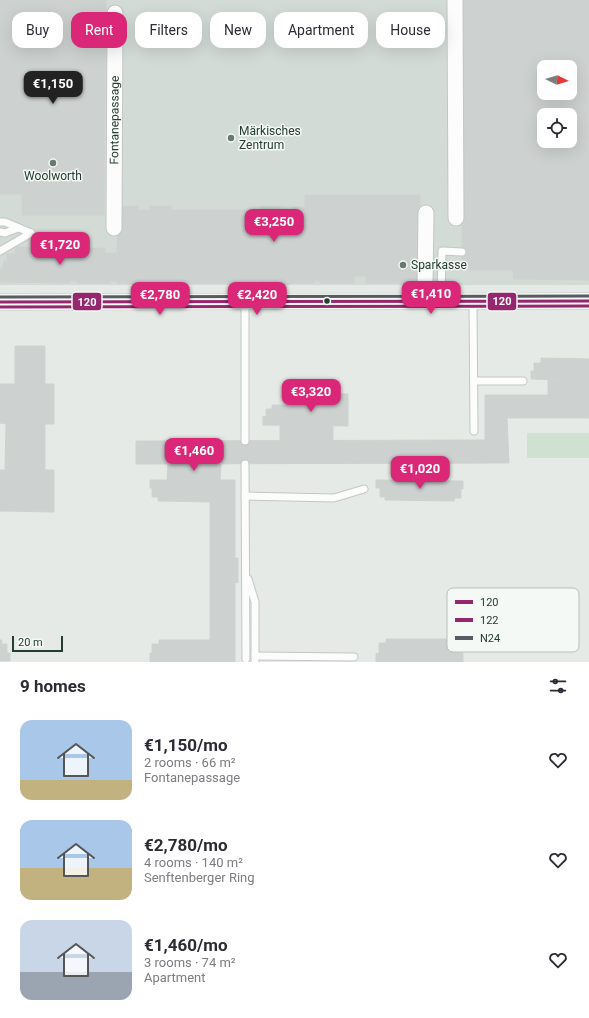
<!DOCTYPE html>
<meta charset="utf-8">
<style>
body{margin:0;font-family:Roboto,sans-serif;background:#f7f7f7;color:#2b2b33;height:100vh;display:flex;flex-direction:column;font-size:15px;white-space:nowrap}
*{box-sizing:border-box;margin:0}
p{font-size:13px;color:#7c7c81}
.icon{flex:none;width:22px;height:22px;fill:none;stroke:currentColor;stroke-width:2;stroke-linecap:round;stroke-linejoin:round}
.map{position:relative;height:662px;overflow:hidden}
.panel{display:flex;flex-direction:column;background:#fff;flex:1}
.panel>*{flex:none}
.hud{position:absolute;left:12px;top:12px;width:565px;height:36px;display:flex;gap:8px}
.needle{width:26px;rotate:95deg}
.fabs{position:absolute;left:537px;top:60px;display:grid;gap:8px}
.fabs a{display:grid;place-items:center;width:40px;height:40px;border-radius:8px;background:#fff;box-shadow:0 4px 16px #0002;font-size:20px}
.scale{position:absolute;left:12px;bottom:10px;width:51px;box-sizing:border-box;padding-left:4px;border:2px solid #243d32;border-top:0;font-size:11px;line-height:14px;white-space:nowrap;color:#243d32;-webkit-text-stroke:3px #f4f9f5;paint-order:stroke}
.price{position:absolute;translate:-50% -34px;padding:0 9px;border-radius:8px;background:#db2777;color:#fff;font-size:13px;line-height:26px;filter:drop-shadow(0 1px 2px #0008)}
.price::after{content:'';position:absolute;left:50%;top:24px;width:12px;height:9px;margin-left:-6px;background:inherit;clip-path:polygon(0 0,100% 0,50% 100%)}
.price.current{background:#222;color:#fff}
ul{padding:0;list-style:none}
li{display:flex;align-items:center;gap:12px;height:100px;padding:0 20px}
li span{display:grid;place-items:center;flex:none;width:112px;height:80px;border-radius:12px;color:#555}
li>.icon{margin-inline-start:auto}
span .icon{width:48px;height:48px;fill:#fffc;stroke-width:1}
li b{font-size:17px}
h2{display:flex;justify-content:space-between;align-items:center;height:48px;padding:0 20px;font-size:17px}
.pill{padding:0 14px;border-radius:12px;background:#fff;box-shadow:0 4px 16px #0002;font-size:14px;line-height:36px}
.pill.current{background:#db2777;color:#fff}
.map>svg:first-child{display:block}
</style>
<div class="map">
<svg width="589" height="662" viewBox="0 0 589 662">
<rect width="100%" height="100%" fill="#e5eae7"/>
<path fill="#d3dbd7" fill-rule="evenodd" d="M0,0h589v285h-589zM544,67h26v26h-26zM544,115h26v26h-26z"/>
<rect fill="#cfe2d2" x="527" y="433" width="62" height="25"/>
<g fill="#cdd1cf" stroke="#ced3d0" fill-rule="evenodd">
<path d="M0,0h106l-2,215h-82v-21h-22z"/>
<path d="M462,0h127v280l-76,-1v-9h-51zM544,67h26v26h-26zM544,115h26v26h-26z"/>
<path d="M305,195h115v88h-54v-7h-12v7h-34l1,-2h-7v2h-21l-6,2 -7,-2h-21l1,-2h-7v2h-75v-1l-6,-1 -1,2h-20l-6,2 -7,-2h-21v-77h21v4h12v-4h22l-1,4h89v-4l21,1v3h12v-3h12z"/>
<path d="M16,247l54,1v1h6l1,-1h28v5h12v28h-7v2h-33v-2h-7v2l-70,-1v-13h3l1,-8h3v-7h8z"/>
<path d="M15,346h30v38h9v40h-9v46h9v42l-54,-1v-41h5l1,-46 -6,-1v-39h15z"/>
<path d="M541,358l48,1v22l-58,-2v-8h3v-8h7z"/>
<path d="M548,380l41,1v14h-41z"/>
<path d="M326,394h22v32l-85,-1v-9l3,1v-8h6v-4h53z"/>
<path d="M485,395h32v23h-10l2,45 -373,1v-23l349,-1z"/>
<rect x="517" y="395" width="72" height="23"/>
<path d="M280,425l53,1v14l-53,1z"/>
<path d="M446,463v18l-53,-1 -1,-16z"/>
<path d="M168,464h53l-1,16h-53z"/>
<path d="M150,480h85v78h3v25l-3,-1v80h-85v-9h2v-9h7v-4h51v-138l-52,-1v-4h-6v-9h-2z"/>
<path d="M376,480l87,1v8h-2v9h-6l-1,3 -69,-1v-3h-5v-9h-4z"/>
<path d="M386,639h69v5h5v9h3v9h-87v-9l3,1v-11h7z"/>
<path d="M0,640h2l-1,4h6v9h3v8h-10z"/>
</g>
<g fill="none" stroke-linecap="round" stroke-linejoin="round">
<defs>
<g id="lane">
<path d="M0,222h5l26,11"/>
<path d="M0,232l5,1 13,-5"/>
<path d="M0,251l31,-18"/>
<path d="M441,301l1,-50 20,1"/>
<path d="M473,301l1,130"/>
<path d="M474,381h49"/>
<path d="M245,441v-139"/>
<path d="M245,464l1,195"/>
<path d="M245,496l89,2 30,-9"/>
<path d="M248,579l7,23v60"/>
<path d="M255,656l99,1"/>
</g>
<g id="street">
<path d="M455,0l1,218"/>
<path id="s1" d="M114,228l1,-215"/>
<path d="M425,286l1,-73"/>
<path d="M0,302l589,-1"/>
</g>
</defs>
<use href="#lane" stroke="#c2c7c4" stroke-width="9"/>
<use href="#street" stroke="#c2c7c4" stroke-width="17"/>
<use href="#lane" stroke="#fbfcfb" stroke-width="7"/>
<use href="#street" stroke="#fbfcfb" stroke-width="15"/>
<defs>
<path id="bus-1" d="M0,302l589,-1"/>
<path id="bus-2" d="M0,307l589,-1"/>
<path id="bus-3" d="M0,297l589,-1"/>
</defs>
<use href="#bus-1" stroke="#f4f9f5" stroke-width="6"/>
<use href="#bus-2" stroke="#f4f9f5" stroke-width="6"/>
<use href="#bus-3" stroke="#f4f9f5" stroke-width="6"/>
<use href="#bus-1" stroke="#95276e" stroke-width="3"/>
<use href="#bus-2" stroke="#95276e" stroke-width="3"/>
<use href="#bus-3" stroke="#595b62" stroke-width="3"/>
</g>
<g fill="#687a71" stroke="#f4f9f5" stroke-width="1.5">
<circle cx="231" cy="138" r="4"/>
<circle cx="53" cy="163" r="4"/>
<circle cx="403" cy="265" r="4"/>
</g>
<circle fill="#243d32" stroke="#f4f9f5" stroke-width="1.5" cx="327" cy="301" r="3.5"/>
<g text-anchor="middle" stroke-width="3" stroke-linejoin="round" paint-order="stroke">
<g font-size="12" fill="#243d32" stroke="#f4f9f5">
<text dy="4" stroke="none"><textPath href="#s1" startOffset="108">Fontanepassage</textPath></text>
</g>
<g font-size="12" fill="#243d32" stroke="#f4f9f5" text-anchor="start">
<text x="239" y="135">Märkisches<tspan x="239" dy="14">Zentrum</tspan></text>
<text x="53" y="180" text-anchor="middle">Woolworth</text>
<text x="411" y="269">Sparkasse</text>
</g>
</g>
<rect x="447" y="588" width="132" height="64" rx="6" fill="#f4f9f5" stroke="#b6c1ba" stroke-width="1"/>
<rect x="455" y="600" width="18" height="4" fill="#95276e"/>
<rect x="455" y="618" width="18" height="4" fill="#95276e"/>
<rect x="455" y="636" width="18" height="4" fill="#595b62"/>
<g font-size="11" fill="#243d32">
<text x="480" y="606">120</text>
<text x="480" y="624">122</text>
<text x="480" y="642">N24</text>
</g>
<g stroke="#f4f9f5" stroke-width="1.5">
<rect x="487" y="292" width="30" height="19" rx="4" fill="#95276e"/>
<rect x="72" y="292" width="30" height="19" rx="4" fill="#95276e"/>
</g>
<g font-size="11" text-anchor="middle" font-weight="bold" fill="#fff">
<text x="502" y="305">120</text>
<text x="87" y="306">120</text>
</g>
</svg>
<div class="fabs">
<a><svg class="needle" viewBox="-14 -14 28 28"><path d="M0-13l5 13h-10z" fill="#e53935"/><path d="M0 13l5-13h-10z" fill="#7c7c81"/></svg></a>
<a><svg class="icon" aria-label="locate" viewBox="0 0 24 24"><circle cx="12" cy="12" r="6"/><path d="M12 2v4M12 18v4M2 12h4M18 12h4"/></svg></a>
</div>
<div class="scale">20 m</div>
<b class="price current" style="left:53px;top:105px">€1,150</b>
<b class="price" style="left:274px;top:243px">€3,250</b>
<b class="price" style="left:60px;top:266px">€1,720</b>
<b class="price" style="left:431px;top:315px">€1,410</b>
<b class="price" style="left:160px;top:316px">€2,780</b>
<b class="price" style="left:257px;top:316px">€2,420</b>
<b class="price" style="left:311px;top:413px">€3,320</b>
<b class="price" style="left:194px;top:472px">€1,460</b>
<b class="price" style="left:420px;top:490px">€1,020</b>
<div class="hud">
<a class="pill">Buy</a>
<a class="pill current">Rent</a>
<a class="pill">Filters</a>
<a class="pill">New</a>
<a class="pill">Apartment</a>
<a class="pill">House</a>
</div>
</div>
<section class="panel">
<h2>9 homes<svg class="icon" aria-label="filters" viewBox="0 0 24 24"><path d="M4 7h16M4 17h16"/><circle cx="9" cy="7" r="2"/><circle cx="15" cy="17" r="2"/></svg></h2>
<ul>
<li><span style="background:linear-gradient(#a9c7e8 75%,#c2b280 0)"><svg class="icon" aria-label="home" viewBox="0 0 24 24"><path d="M3 11l9-7 9 7M6 9v11h12V9"/></svg></span><div><b>€1,150/mo</b><p>2 rooms · 66 m²</p><p>Fontanepassage</p></div><svg class="icon" aria-label="heart" viewBox="0 0 24 24"><path d="M12 20l-8-8c-3-5 5-10 8-4 3-6 11-1 8 4z"/></svg></li>
<li><span style="background:linear-gradient(#a9c7e8 60%,#c2b280 0)"><svg class="icon" aria-label="home" viewBox="0 0 24 24"><path d="M3 11l9-7 9 7M6 9v11h12V9"/></svg></span><div><b>€2,780/mo</b><p>4 rooms · 140 m²</p><p>Senftenberger Ring</p></div><svg class="icon" aria-label="heart" viewBox="0 0 24 24"><path d="M12 20l-8-8c-3-5 5-10 8-4 3-6 11-1 8 4z"/></svg></li>
<li><span style="background:linear-gradient(#c9d6e8 65%,#9aa5b1 0)"><svg class="icon" aria-label="home" viewBox="0 0 24 24"><path d="M3 11l9-7 9 7M6 9v11h12V9"/></svg></span><div><b>€1,460/mo</b><p>3 rooms · 74 m²</p><p>Apartment</p></div><svg class="icon" aria-label="heart" viewBox="0 0 24 24"><path d="M12 20l-8-8c-3-5 5-10 8-4 3-6 11-1 8 4z"/></svg></li>
</ul>
</section>
